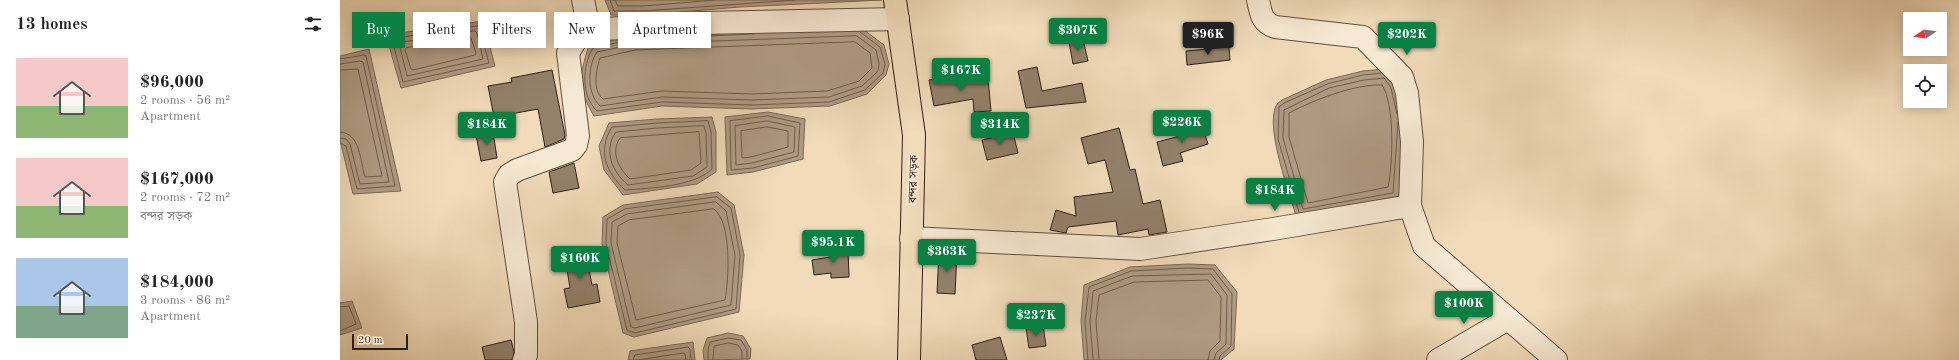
<!DOCTYPE html>
<meta charset="utf-8">
<style>
body{margin:0;font-family:"Old Standard TT","Noto Serif Bengali",serif;background:#f2f2f2;color:#222;height:100vh;display:flex;flex-direction:column;font-size:15px;white-space:nowrap}
*{box-sizing:border-box;margin:0}
p{font-size:13px;color:#767676}
.icon{flex:none;width:22px;height:22px;fill:none;stroke:currentColor;stroke-width:2;stroke-linecap:round;stroke-linejoin:round}
.map{position:relative;flex:1;overflow:hidden}
.drawer{display:flex;flex-direction:column;background:#fff;width:340px}
.drawer>*{flex:none}
.guide{position:absolute;left:12px;top:12px;width:380px;height:36px;display:flex;gap:8px}
.needle{width:26px;rotate:257deg}
.tools{position:absolute;left:1563px;top:12px;display:grid;gap:8px}
.tools a{display:grid;place-items:center;width:44px;height:44px;border-radius:0px;background:#fff;box-shadow:0 2px 10px #0003;font-size:20px}
.scale{position:absolute;left:12px;bottom:10px;width:56px;box-sizing:border-box;padding-left:4px;border:2px solid #2e1f17;border-top:0;font-size:11px;line-height:14px;white-space:nowrap;color:#2e1f17;-webkit-text-stroke:3px #f6e8d2;paint-order:stroke}
.price{position:absolute;translate:-50% -34px;padding:0 9px;border-radius:4px;background:#0b8043;color:#fff;font-size:13px;line-height:26px;filter:drop-shadow(0 1px 2px #0008)}
.price::after{content:'';position:absolute;left:50%;top:24px;width:12px;height:9px;margin-left:-6px;background:inherit;clip-path:polygon(0 0,100% 0,50% 100%)}
.price.current{background:#222;color:#fff}
ul{padding:0;list-style:none}
li{display:flex;align-items:center;gap:12px;height:100px;padding:0 16px}
li span{display:grid;place-items:center;flex:none;width:112px;height:80px;border-radius:0px;color:#555}
li>.icon{margin-inline-start:auto}
span .icon{width:48px;height:48px;fill:#fffc;stroke-width:1}
li b{font-size:17px}
h2{display:flex;justify-content:space-between;align-items:center;height:48px;padding:0 16px;font-size:17px}
.chip{padding:0 14px;border-radius:0px;background:#fff;box-shadow:0 2px 10px #0003;font-size:14px;line-height:36px}
.chip.current{background:#0b8043;color:#fff}
main{display:flex;flex:1;min-height:0}
.map>svg:first-child{display:block}
</style>
<main>
<section class="drawer">
<h2>13 homes<svg class="icon" aria-label="filters" viewBox="0 0 24 24"><path d="M4 7h16M4 17h16"/><circle cx="9" cy="7" r="2"/><circle cx="15" cy="17" r="2"/></svg></h2>
<ul>
<li><span style="background:linear-gradient(#f6c9c9 60%,#8fb573 0)"><svg class="icon" aria-label="home" viewBox="0 0 24 24"><path d="M3 11l9-7 9 7M6 9v11h12V9"/></svg></span><div><b>$96,000</b><p>2 rooms · 56 m²</p><p>Apartment</p></div></li>
<li><span style="background:linear-gradient(#f6c9c9 60%,#8fb573 0)"><svg class="icon" aria-label="home" viewBox="0 0 24 24"><path d="M3 11l9-7 9 7M6 9v11h12V9"/></svg></span><div><b>$167,000</b><p>2 rooms · 72 m²</p><p>বন্দর সড়ক</p></div></li>
<li><span style="background:linear-gradient(#a9c7e8 60%,#7fa58c 0)"><svg class="icon" aria-label="home" viewBox="0 0 24 24"><path d="M3 11l9-7 9 7M6 9v11h12V9"/></svg></span><div><b>$184,000</b><p>3 rooms · 86 m²</p><p>Apartment</p></div></li>
</ul>
</section>
<div class="map">
<svg width="1619" height="360" viewBox="0 0 1619 360">
<rect width="100%" height="100%" fill="#f1dbb9"/>
<filter id="stains"><feTurbulence type="fractalNoise" baseFrequency=".005" numOctaves="4"/><feColorMatrix values="0 0 0 0 .2 0 0 0 0 .09 0 0 0 0 .02 0 0 0 .5 -.17"/></filter>
<radialGradient id="worn" r=".72"><stop offset=".6" stop-color="#630" stop-opacity="0"/><stop offset="1" stop-color="#630" stop-opacity=".3"/></radialGradient>
<g fill="#af9b82" stroke="#7b6957">
<path d="M265,0h277l-142,7 -96,8h-33z"/>
<path d="M143,21l12,45 -94,22 -15,-53z"/>
<path d="M520,27l24,18 5,19 -3,11 -19,19 -37,12 -79,3 -89,-3 -68,10c-17,-29 -15,-39 -5,-71l44,-10z"/>
<path d="M29,49l32,142 -48,3 -13,-54v-84z"/>
<path d="M1045,69l8,3 14,45 -6,82 -104,20c-7,-24 -32,-91 -21,-113 1,-3 4,-4 6,-6l44,-20 37,-9z"/>
<path d="M428,112l37,7 -2,40 -50,13 -26,3 -2,-58z"/>
<path d="M372,117l4,15v40l-19,12 -74,11 -19,-25 -5,-24 10,-23 48,-4z"/>
<path d="M378,192l16,13 10,50 -5,57 -105,25 -11,-4 -21,-89 1,-27 20,-12z"/>
<path d="M848,264l27,1 22,27 -3,57 -13,11h-137l-3,-39 3,-36 46,-18z"/>
<path d="M12,301l10,27 -22,7v-32z"/>
<path d="M388,333l15,3 8,13 -1,10 -46,1 -1,-10 4,-12z"/>
<path d="M353,342l2,18h-67l2,-9z"/>
</g>
<g fill="none" stroke-linecap="round" stroke-linejoin="round">
<g stroke="#6e5d4c" stroke-width="1">
<path d="M270,0l4,11h30l151,-11"/>
<path d="M275,0l3,6h26l71,-6"/>
<path d="M139,26l10,37 -86,19 -11,-43z"/>
<path d="M135,31l2,2 6,26 -76,17 -8,-33z"/>
<path d="M414,34l-120,5 -41,9c-11,18 -12,48 4,63l65,-9 90,3 77,-3 36,-12 18,-17 2,-9 -5,-17 -20,-15"/>
<path d="M517,36l19,14 3,14 -1,7 -16,15 -33,11 -77,3 -90,-3 -62,9c-13,-12 -13,-40 -3,-54l38,-8z"/>
<path d="M131,38l5,15 -1,2 -62,15 -2,-1 -6,-19 1,-2z"/>
<path d="M515,42l15,11 2,15 -13,13 -32,10 -75,3 -90,-3 -59,8c-11,-9 -7,-28 -3,-41l35,-8z"/>
<path d="M0,59l24,-4 2,1 29,130 -38,3 -11,-43 -6,-3"/>
<path d="M0,64l20,-3 3,1 26,120 -29,2 -10,-40 -4,-5 -6,-1"/>
<path d="M0,70l18,-1 24,107 -17,1c-5,-15 -4,-44 -25,-45"/>
<path d="M1042,85c13,18 11,80 6,102l-80,16 -19,-66v-24c25,-13 65,-29 93,-28z"/>
<path d="M1057,114l-6,-26 -7,-10 -20,2 -35,8 -45,22 -1,28 20,71 90,-16 5,-71"/>
<path d="M428,116l32,7 -2,33 -45,12 -22,2 -1,-49z"/>
<path d="M368,121l3,11 1,37c-19,18 -62,19 -87,21 -19,-18 -28,-39 -13,-63l46,-4z"/>
<path d="M427,121l28,6 -1,25 -42,11 -16,2 -1,-39z"/>
<path d="M364,126l2,7 1,34 -14,9 -65,9c-16,-13 -25,-35 -12,-53l42,-4z"/>
<path d="M427,127l21,4v16l-37,10 -9,1 -1,-27z"/>
<path d="M359,132l2,31 -10,7 -61,9c-11,-10 -20,-27 -10,-41z"/>
<path d="M377,197l14,11 9,47 -4,54 -101,24 -8,-3 -21,-86 1,-25 18,-10z"/>
<path d="M376,202l10,9 9,44 -4,50 -96,23 -4,-1 -20,-84 1,-21 15,-8z"/>
<path d="M374,209c18,13 15,70 11,91l-89,20 -19,-77 1,-17 11,-6z"/>
<path d="M959,212l-21,-73 1,-32 5,-4 43,-19 36,-9 19,-2"/>
<path d="M0,307l9,-1 7,18 -16,7"/>
<path d="M293,360l2,-5 53,-8 2,2 1,11"/>
<path d="M298,360l45,-7 2,1 1,6"/>
<path d="M368,360v-10l2,-8 18,-4 13,2 6,10v10"/>
<path d="M373,360l1,-14 14,-3 10,2 4,6v9"/>
<path d="M748,360l-3,-39 4,-34 42,-16 57,-3 25,1 19,25 -1,52 -11,10 -1,4"/>
<path d="M753,360l-3,-39 3,-30 39,-15 79,-2 16,21 -1,49 -10,9 -2,7"/>
<path d="M759,360l-3,-39 3,-26 35,-13 74,-2 13,17 -1,44 -10,10 -2,9"/>
</g>
</g>
<g fill="#93816b" stroke="#2e1f17">
<path d="M743,39l5,22 -15,3 -4,-22z"/>
<path d="M889,47l1,13 -43,5 -1,-14z"/>
<path d="M697,67l5,24 40,-8 4,19 -60,6 -8,-37z"/>
<path d="M212,70l13,65 -1,4 -19,8 -7,-38 -44,8 -6,-31 24,-4 -1,-4z"/>
<path d="M621,74l1,7 26,-3 3,33 -17,1 -1,-13 -39,7 -5,-26z"/>
<path d="M861,123l7,21 -28,9 3,8 -20,5 -6,-24 27,-7 -2,-6z"/>
<path d="M779,128l11,42 5,-1 8,35 17,-4 7,32 -18,3 -1,-6 -30,6 -2,-14 -48,6 -2,6 -16,-3 6,-20 20,6 -2,-19 39,-5 -8,-32 -17,4 -7,-26z"/>
<path d="M153,132l4,26 -16,3 -5,-26z"/>
<path d="M673,133l5,20 -31,7 -5,-20z"/>
<path d="M234,163l5,25 -26,5 -4,-21z"/>
<path d="M245,248l7,37 5,-1 3,18 -32,6 -4,-19 6,-1 -6,-37z"/>
<path d="M508,249l1,28 -18,1v-5l-17,2 -2,-15 18,-3v-7z"/>
<path d="M599,252l18,1 -2,41 -18,-1z"/>
<path d="M703,325l3,21 -17,2 -3,-20z"/>
<path d="M660,337l7,23h-31l-4,-15z"/>
<path d="M171,340l3,12 -2,8h-27l-3,-13z"/>
</g>
<g fill="none" stroke-linecap="round" stroke-linejoin="round">
<defs>
<g id="street">
<path d="M243,0l6,30 111,-7 198,-4"/>
<path d="M918,0c3,13 3,22 17,27l88,10 39,40 5,16 5,49 -2,64"/>
<path d="M571,238l229,11 133,-20 137,-23 14,40 132,114"/>
<path d="M184,360l2,-5v-33l-21,-140 4,-7 8,-5 55,-20 4,-5 2,-9 -10,-83 8,-13 13,-10"/>
<path d="M1098,360l70,-41"/>
</g>
<path id="highway" d="M555,0l19,135 -5,225"/>
</defs>
<use href="#street" stroke="#5f4e40" stroke-width="24"/>
<use href="#highway" stroke="#2e1f17" stroke-width="24"/>
<use href="#street" stroke="#f6e8d2" stroke-width="22"/>
<use href="#highway" stroke="#f1dbb9" stroke-width="22"/>
</g>
<g text-anchor="middle" stroke-width="4" stroke-linejoin="round" paint-order="stroke">
<g font-size="12" fill="#2e1f17" stroke="#f6e8d2">
<text transform="translate(573 179) rotate(-88)" y="4">বন্দর সড়ক</text>
</g>
</g>
<rect width="100%" height="100%" filter="url(#stains)"/>
<rect width="100%" height="100%" fill="url(#worn)"/>
</svg>
<div class="tools">
<a><svg class="needle" viewBox="-14 -14 28 28"><path d="M0-13l5 13h-10z" fill="#e53935"/><path d="M0 13l5-13h-10z" fill="#767676"/></svg></a>
<a><svg class="icon" aria-label="locate" viewBox="0 0 24 24"><circle cx="12" cy="12" r="6"/><path d="M12 2v4M12 18v4M2 12h4M18 12h4"/></svg></a>
</div>
<div class="scale">20 m</div>
<b class="price" style="left:738px;top:52px">$307K</b>
<b class="price current" style="left:868px;top:56px">$96K</b>
<b class="price" style="left:1067px;top:56px">$202K</b>
<b class="price" style="left:621px;top:92px">$167K</b>
<b class="price" style="left:842px;top:144px">$226K</b>
<b class="price" style="left:147px;top:146px">$184K</b>
<b class="price" style="left:660px;top:146px">$314K</b>
<b class="price" style="left:935px;top:212px">$184K</b>
<b class="price" style="left:493px;top:264px">$95.1K</b>
<b class="price" style="left:607px;top:273px">$363K</b>
<b class="price" style="left:240px;top:280px">$160K</b>
<b class="price" style="left:1124px;top:325px">$100K</b>
<b class="price" style="left:696px;top:337px">$237K</b>
<div class="guide">
<a class="chip current">Buy</a>
<a class="chip">Rent</a>
<a class="chip">Filters</a>
<a class="chip">New</a>
<a class="chip">Apartment</a>
</div>
</div>
</main>
